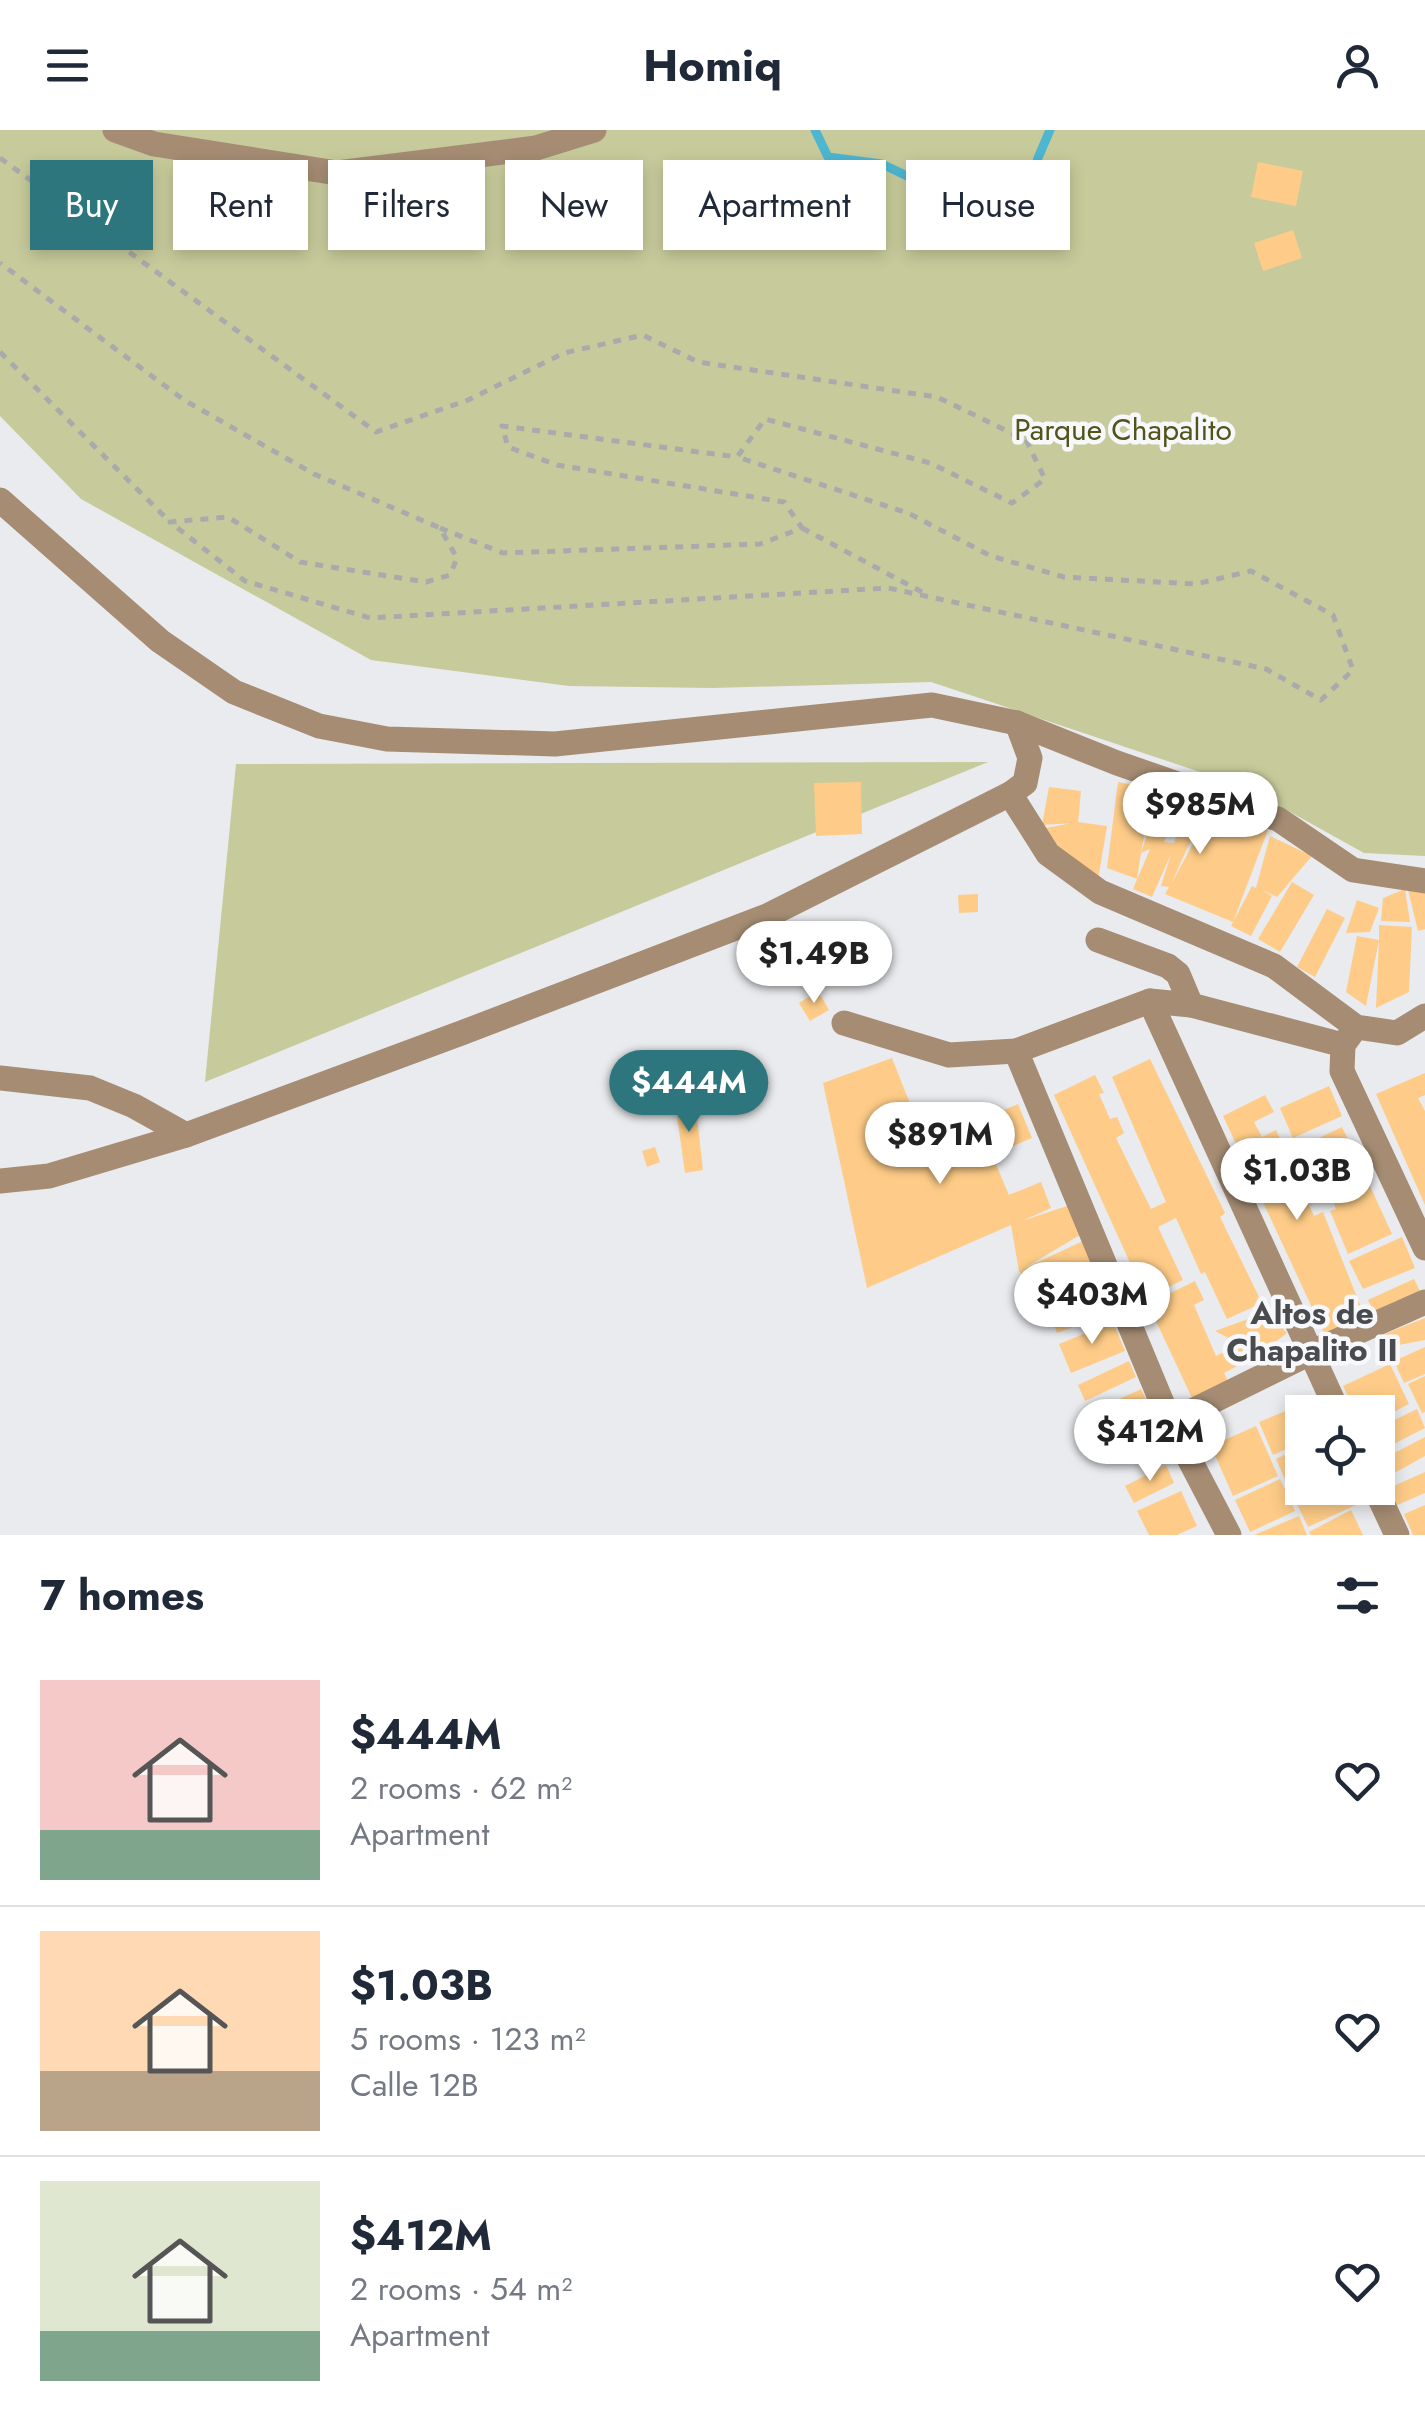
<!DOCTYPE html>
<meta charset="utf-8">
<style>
body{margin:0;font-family:Jost,sans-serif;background:#f6f6f7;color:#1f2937;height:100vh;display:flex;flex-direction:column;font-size:38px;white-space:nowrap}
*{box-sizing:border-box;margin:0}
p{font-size:32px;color:#747a83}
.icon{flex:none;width:55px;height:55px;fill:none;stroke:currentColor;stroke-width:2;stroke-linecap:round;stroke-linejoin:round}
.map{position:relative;height:1405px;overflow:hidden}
.panel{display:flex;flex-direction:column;background:#fff;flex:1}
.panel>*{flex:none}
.banner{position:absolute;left:30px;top:30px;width:1365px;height:90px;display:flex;gap:20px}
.buttons{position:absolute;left:1285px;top:1265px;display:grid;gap:20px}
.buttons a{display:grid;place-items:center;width:110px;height:110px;border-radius:0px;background:#fff;box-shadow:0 5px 15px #0003;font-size:50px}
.price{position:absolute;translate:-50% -85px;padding:0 22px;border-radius:35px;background:#fff;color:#222;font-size:32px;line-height:65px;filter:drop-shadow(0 2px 5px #0008)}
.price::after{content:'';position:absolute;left:50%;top:60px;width:30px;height:22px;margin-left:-15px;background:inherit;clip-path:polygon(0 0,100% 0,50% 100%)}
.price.active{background:#2d767e;color:#fff}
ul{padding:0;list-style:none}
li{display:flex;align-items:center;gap:30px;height:250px;padding:0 40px}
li+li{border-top:2px solid #e0e1e3}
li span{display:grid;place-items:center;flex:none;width:280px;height:200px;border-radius:0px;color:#555}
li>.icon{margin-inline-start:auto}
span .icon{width:120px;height:120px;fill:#fffc;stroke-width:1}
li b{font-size:42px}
h2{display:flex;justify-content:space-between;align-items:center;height:120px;padding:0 40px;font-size:42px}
.tag{padding:0 35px;border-radius:0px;background:#fff;box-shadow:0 5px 15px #0003;font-size:35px;line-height:90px}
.tag.active{background:#2d767e;color:#fff}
header{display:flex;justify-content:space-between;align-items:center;height:130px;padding:0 40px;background:#fff;font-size:45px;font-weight:700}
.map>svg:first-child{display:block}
</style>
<header><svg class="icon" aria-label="menu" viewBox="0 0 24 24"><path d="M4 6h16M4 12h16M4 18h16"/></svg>Homiq<svg class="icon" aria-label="person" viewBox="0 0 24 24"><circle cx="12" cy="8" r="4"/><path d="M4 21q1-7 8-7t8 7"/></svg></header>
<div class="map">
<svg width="1425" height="1405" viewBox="0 0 1425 1405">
<rect width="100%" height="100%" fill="#e9ebee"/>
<g fill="#c7cb9b">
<path d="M0,0h1425v726l-61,-3 -119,-66 -314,-105 -218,6 -144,-2 -198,-26 -290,-161 -81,-83z"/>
<path d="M988,632l-783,320 31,-318z"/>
</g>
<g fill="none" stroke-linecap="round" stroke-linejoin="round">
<path stroke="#4eb6d1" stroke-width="9" d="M815,0l13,27 54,7 77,37 26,25 25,-5 19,-30 9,-33 12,-28"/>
</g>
<g fill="#fecc88">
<path d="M1258,32l45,9 -7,35 -45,-9z"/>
<path d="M1293,100l9,28 -39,13 -9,-28z"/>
<path d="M861,652l1,52 -46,2 -2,-53z"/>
<path d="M1118,652l35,7 -12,64 18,-55 22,5 -17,39 10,1 13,-40 21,-1 -37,82 40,-73 57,19 -35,92 19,-36 4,2 14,-52 42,20 -35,41 -15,-7 10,6 -21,40 -20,-10 2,-4 -68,-28 4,-7 -8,-1 10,-32 -19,43 -19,-8 17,-40 -9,4 -4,26 -30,-11z"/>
<path d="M1049,657l32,4 -3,31 29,4 -9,54 -52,-30v-22l26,-5 -30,2z"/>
<path d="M1292,752l22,13 -34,57 -22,-13z"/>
<path d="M1425,756v43l-7,2 -10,-41z"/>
<path d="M1405,759l5,33 -29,-1 2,-23z"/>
<path d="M978,764v18l-19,1 -1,-18z"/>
<path d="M1357,770l22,8 -9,24 -24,1z"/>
<path d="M1327,779l18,9 -30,59 -18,-10z"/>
<path d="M1379,795l33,2 -3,65 -33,16 3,-68 -13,66 -20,-14 11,-56 22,4z"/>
<path d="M818,861l11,19 -19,11 -11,-18z"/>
<path d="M892,928l34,86 92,-40 14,34 -40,17 17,40 32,-13 10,26 -29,13 48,-16 10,30 -57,34 60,-28 15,30 -52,32 -27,-32 -8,-46 -144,63 -44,-205z"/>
<path d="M1150,929l75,154 -5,4 42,86 -35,16 -22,-47 -4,2 -25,-56 -18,9 25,53 -37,18 -92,-203 41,-20 9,18 -5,1 11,25 7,-2 7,16 -8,5 35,71 15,-7 -54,-125z"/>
<path d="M1425,943v22l-7,3 7,13v94l-49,-111z"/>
<path d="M1329,956l13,30 -49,22 -13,-30z"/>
<path d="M1265,965l9,17 -20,10 8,15 14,-7 22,50 9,-4 6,12 -10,4 11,24 9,-4 44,110 -39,20 -105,-226z"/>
<path d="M695,969l8,71 -18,3 -10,-71z"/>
<path d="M1342,997l25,52 -44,20 -25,-51z"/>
<path d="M655,1017l5,15 -13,5 -5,-16z"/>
<path d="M1369,1054l23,50 -44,20 -18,-43 6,-2 -3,-9z"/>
<path d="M1402,1107l13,31 -52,21 -14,-28z"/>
<path d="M1414,1149l9,18 -46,21 -9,-18z"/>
<path d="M1195,1151l9,19 -10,5 22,51 24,-12 -25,-13 52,-19 20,21 -27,21 -36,19 4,8 -36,17 -44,-94z"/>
<path d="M1097,1154l11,30 -51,19 -11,-30z"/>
<path d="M1425,1188v22l-37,7 -6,-12z"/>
<path d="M1113,1192l12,29 -54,22 -12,-29z"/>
<path d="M1425,1217v27l-21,9 -10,-22z"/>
<path d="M1129,1231l7,16 -51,24 -7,-16z"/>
<path d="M1390,1234l19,40 -31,16v-8h-22l-13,-26z"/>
<path d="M1425,1246v36l-3,1 -14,-29z"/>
<path d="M1141,1259l13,27 -48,23 -14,-27z"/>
<path d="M1305,1273l5,9h-8v30l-29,13 -14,-33z"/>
<path d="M1417,1279l8,19 -47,24v-24z"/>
<path d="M1256,1296l22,50 -45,20 -22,-50z"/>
<path d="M1425,1307v19l-36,20 -8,-16z"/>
<path d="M1302,1316v31l-15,7 -11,-25z"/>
<path d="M1166,1335l8,18 -40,20 -9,-17z"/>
<path d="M1425,1342v21l-30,13 -8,-17z"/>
<path d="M1280,1349l15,32 -45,21 -15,-32z"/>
<path d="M1302,1349v9h20l-23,11 -7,-15z"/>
<path d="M1332,1358h16l8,17 -48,22 -11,-23z"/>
<path d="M1181,1361l16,35 -20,9h-28l-12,-24z"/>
<path d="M1425,1375v30h-12l-9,-21z"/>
<path d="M1351,1380l12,25h-52l-2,-3z"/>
<path d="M1299,1386l8,19h-53z"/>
</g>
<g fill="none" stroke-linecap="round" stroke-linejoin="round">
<g stroke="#a8aaac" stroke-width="5" stroke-dasharray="8 8" stroke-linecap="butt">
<path d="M0,28l376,274 92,-32 96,-47 79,-18 55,27 239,35 89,43 19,39 -33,24 -82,-40 -165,-44 -28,38 171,56 83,43 73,21 132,7 55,-13 82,44 20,55 -32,30 -55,-31 -378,-81 -518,30 -125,-37 -75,-59 58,-5 72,45 126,20 24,-7 7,-17 -17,-30 -126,-54 -130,-74 -184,-137"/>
<path d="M0,222l170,170"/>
<path d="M440,398l63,25 257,-9 42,-16 -18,-26 -227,-37 -49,-18 -6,-21 235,31"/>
<path d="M802,398l120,64"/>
</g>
<g stroke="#a58c73" stroke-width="25">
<path d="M115,0l39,14 183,29 199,-25 58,-18"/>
<path d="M0,370l160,141 74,51 85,34 68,13 168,5 377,-39 85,18 100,40 161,56 75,51 72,11"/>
<path d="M1010,664l38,60 52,38 174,74 82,61 41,6 28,-17"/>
<path d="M1098,810l70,26 10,8 13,31"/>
<path d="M1150,871l188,411"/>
<path d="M844,893l105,32 67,-4 134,-50 41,4 152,40"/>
<path d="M1351,904l-8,11 -1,26 83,177"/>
<path d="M1016,921l154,371 59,113"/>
<path d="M0,948l90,10 44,18 52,29"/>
<path d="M0,1051l49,-5 137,-41 278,-103 303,-116 243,-122 15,-11 5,-25 -13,-35"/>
<path d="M1170,1292l140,-69 115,-51"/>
<path d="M1375,1358l22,47"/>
</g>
</g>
<g text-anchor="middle" stroke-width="9" stroke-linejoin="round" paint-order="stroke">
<g font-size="30" fill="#525419" stroke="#f6f8fb">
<text x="1123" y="310">Parque Chapalito</text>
</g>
<g font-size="32" font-weight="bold" fill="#4a4b4e" stroke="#f6f8fb">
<text x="1312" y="1194">Altos de<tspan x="1312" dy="37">Chapalito II</tspan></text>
</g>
</g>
</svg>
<div class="buttons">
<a><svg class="icon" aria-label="locate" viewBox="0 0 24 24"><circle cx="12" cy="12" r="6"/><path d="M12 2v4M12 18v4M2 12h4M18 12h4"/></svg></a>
</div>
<b class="price" style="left:1200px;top:727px">$985M</b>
<b class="price" style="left:814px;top:876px">$1.49B</b>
<b class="price active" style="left:689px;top:1005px">$444M</b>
<b class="price" style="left:940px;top:1057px">$891M</b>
<b class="price" style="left:1297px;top:1093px">$1.03B</b>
<b class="price" style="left:1092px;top:1217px">$403M</b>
<b class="price" style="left:1150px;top:1354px">$412M</b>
<div class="banner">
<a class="tag active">Buy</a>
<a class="tag">Rent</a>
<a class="tag">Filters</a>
<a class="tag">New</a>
<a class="tag">Apartment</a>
<a class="tag">House</a>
</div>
</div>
<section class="panel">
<h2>7 homes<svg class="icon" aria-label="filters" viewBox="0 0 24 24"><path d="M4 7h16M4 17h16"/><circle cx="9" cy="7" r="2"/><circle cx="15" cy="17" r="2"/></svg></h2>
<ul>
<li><span style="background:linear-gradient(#f6c9c9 75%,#7fa58c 0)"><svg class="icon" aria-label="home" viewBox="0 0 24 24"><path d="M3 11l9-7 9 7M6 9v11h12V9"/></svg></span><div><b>$444M</b><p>2 rooms · 62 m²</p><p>Apartment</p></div><svg class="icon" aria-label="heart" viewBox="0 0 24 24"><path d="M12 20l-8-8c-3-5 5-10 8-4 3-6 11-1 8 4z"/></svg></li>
<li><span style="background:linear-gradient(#ffd9b3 70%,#b9a48a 0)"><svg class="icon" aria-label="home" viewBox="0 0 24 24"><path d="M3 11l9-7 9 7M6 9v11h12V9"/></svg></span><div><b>$1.03B</b><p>5 rooms · 123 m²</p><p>Calle 12B</p></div><svg class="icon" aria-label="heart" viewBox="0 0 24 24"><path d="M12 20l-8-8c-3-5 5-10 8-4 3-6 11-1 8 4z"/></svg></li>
<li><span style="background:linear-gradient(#dfe7d0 75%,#7fa58c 0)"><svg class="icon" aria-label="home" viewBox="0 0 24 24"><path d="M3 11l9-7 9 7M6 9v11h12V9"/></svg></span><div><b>$412M</b><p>2 rooms · 54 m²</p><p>Apartment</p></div><svg class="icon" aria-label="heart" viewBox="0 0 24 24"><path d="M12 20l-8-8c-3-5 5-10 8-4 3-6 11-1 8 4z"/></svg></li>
</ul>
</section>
